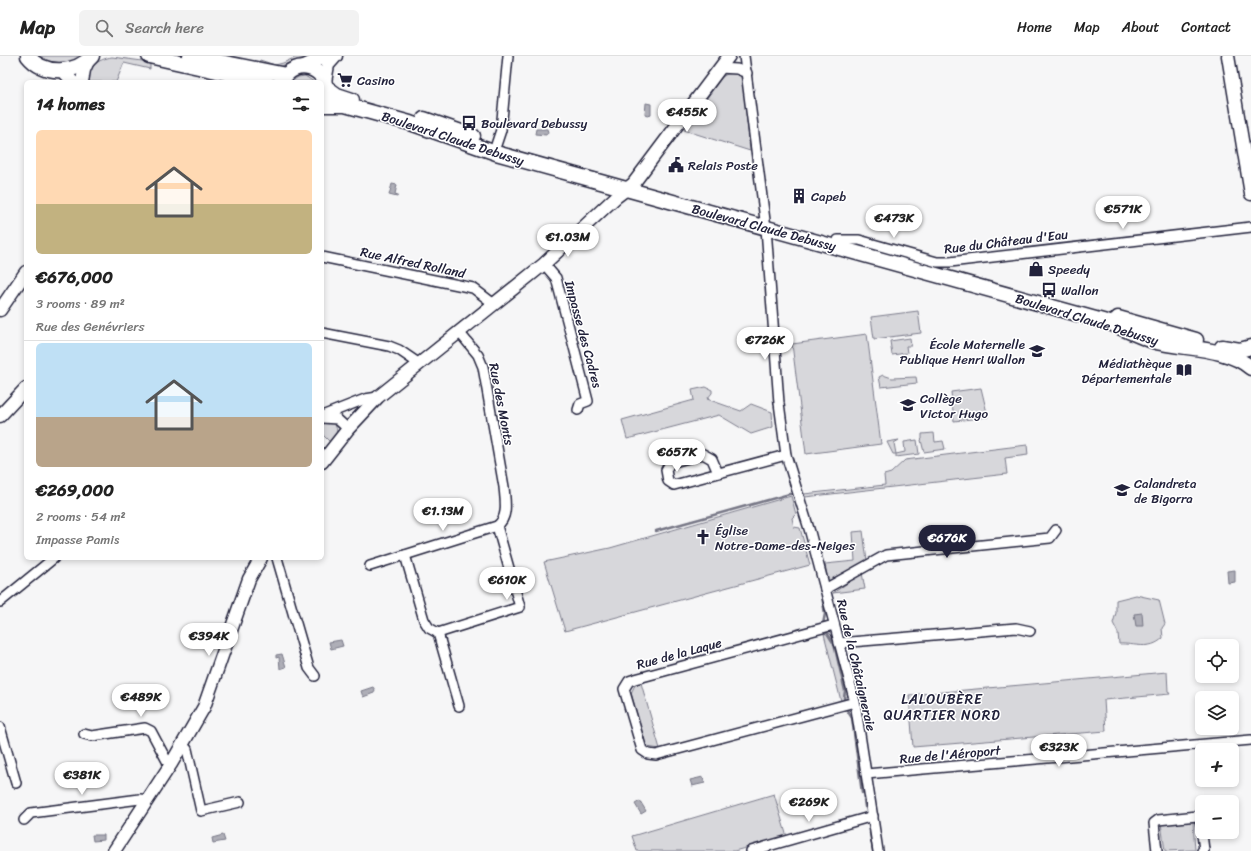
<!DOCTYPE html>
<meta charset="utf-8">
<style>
body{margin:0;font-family:Sriracha,sans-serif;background:#f2f2f2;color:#222;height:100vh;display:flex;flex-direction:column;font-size:15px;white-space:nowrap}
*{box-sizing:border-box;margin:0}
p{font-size:13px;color:#767676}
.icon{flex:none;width:22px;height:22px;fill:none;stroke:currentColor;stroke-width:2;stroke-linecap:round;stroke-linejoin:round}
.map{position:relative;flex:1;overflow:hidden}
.sheet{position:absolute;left:24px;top:24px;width:300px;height:480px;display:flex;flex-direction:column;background:#fff;border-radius:6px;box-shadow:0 2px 6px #0003}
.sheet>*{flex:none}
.fabs{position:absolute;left:1195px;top:583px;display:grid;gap:8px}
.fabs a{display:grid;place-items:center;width:44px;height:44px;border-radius:6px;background:#fff;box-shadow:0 2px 6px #0003;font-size:20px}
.price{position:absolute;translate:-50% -34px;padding:0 9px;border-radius:14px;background:#fff;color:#222;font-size:13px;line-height:26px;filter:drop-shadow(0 1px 2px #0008)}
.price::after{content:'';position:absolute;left:50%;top:24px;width:12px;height:9px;margin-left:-6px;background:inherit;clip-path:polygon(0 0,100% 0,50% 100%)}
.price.current{background:#22223b;color:#fff}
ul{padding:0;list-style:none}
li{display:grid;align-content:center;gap:8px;height:212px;padding:0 12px}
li+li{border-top:1px solid #e0e0e0}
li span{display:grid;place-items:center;height:124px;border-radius:6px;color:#555}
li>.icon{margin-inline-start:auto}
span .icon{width:72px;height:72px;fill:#fffc;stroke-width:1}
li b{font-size:17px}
h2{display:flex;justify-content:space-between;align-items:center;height:48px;padding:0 12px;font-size:17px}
header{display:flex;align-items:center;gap:24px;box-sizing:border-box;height:56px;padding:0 20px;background:#fff;border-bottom:1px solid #e0e0e0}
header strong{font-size:19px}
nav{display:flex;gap:22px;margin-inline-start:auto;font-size:14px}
.search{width:280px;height:36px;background:#f2f2f2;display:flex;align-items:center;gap:10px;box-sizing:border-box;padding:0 14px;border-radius:6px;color:#767676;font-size:15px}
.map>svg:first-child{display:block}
</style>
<header>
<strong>Map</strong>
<div class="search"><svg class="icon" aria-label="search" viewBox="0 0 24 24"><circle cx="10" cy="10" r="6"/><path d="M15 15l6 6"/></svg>Search here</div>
<nav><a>Home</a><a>Map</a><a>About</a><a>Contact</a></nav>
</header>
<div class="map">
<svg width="1251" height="795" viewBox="0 0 1251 795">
<rect width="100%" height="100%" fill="#f6f6f7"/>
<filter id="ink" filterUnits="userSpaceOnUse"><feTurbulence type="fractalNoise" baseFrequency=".025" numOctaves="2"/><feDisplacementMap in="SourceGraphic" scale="8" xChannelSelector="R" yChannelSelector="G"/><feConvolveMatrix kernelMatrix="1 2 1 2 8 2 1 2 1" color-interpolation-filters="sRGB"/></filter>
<g filter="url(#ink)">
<g fill="#d7d7db" stroke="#7c7c8b">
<path d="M38,0h47c-12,10 -36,12 -47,0z"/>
<path d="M298,0h14l-16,4 -17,7 -20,-4 1,-3 15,5 8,-2z"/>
<path d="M112,1l38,5v7l-26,-6 -8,19h-27c-4,-15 10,-23 23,-25z"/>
<path d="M735,17l5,1 3,8 7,69 -66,-21 38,-53 5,-3z"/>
<path d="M305,20l9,6h-23l7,-5z"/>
<path d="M918,255l3,22 -47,6 -3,-22z"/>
<path d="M867,278l14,110 -75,10 -14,-110z"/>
<path d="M910,282l1,8h-5l1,7 -15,2 -2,-14z"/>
<path d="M883,319l9,3 24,-1 1,6 -36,4 -2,-10z"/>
<path d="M706,331l6,3v3l-5,6 34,12 10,-7 21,8 1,15 -22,7 -32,-19 -92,24 -5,-19 72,-20 -2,-10z"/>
<path d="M981,332l7,29 -34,4 -3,-29z"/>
<path d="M322,365l12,2c5,8 3,13 -3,20l-9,-9z"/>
<path d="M934,377l1,9 8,-1 2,8 -21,3 -3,-12 1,-1v-5z"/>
<path d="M899,384l-5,3 2,11 9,-2 -1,-10 13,-2 2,14 -23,3v-3h-3l-6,-12z"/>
<path d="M1027,389l1,10 -23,3 2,16 -202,23 -1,-3 81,-9 -1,-10 7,-2 14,-13z"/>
<path d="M791,440l5,18 -4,4 2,9 6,1 10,37 -245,66 -21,-69 66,-14z"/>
<path d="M863,475l4,30 -36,22 -3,-2 -3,-17 30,-3 -2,-29z"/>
<path d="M862,517l3,16 -32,4z"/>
<path d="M1136,539l23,5 6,24 -3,4 1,10c-14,13 -28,5 -44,6l-1,-11 -5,-10 3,-10v-13z"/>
<path d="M829,577l4,4 16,57 -3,5 -5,2 -17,-67z"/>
<path d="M1167,616l1,19 2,3 -66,6 2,31 -193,16 -4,-52z"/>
<path d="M641,627l19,66 -13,-2 -2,-5 -14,-49 4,-8z"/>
<path d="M774,738l13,43 -53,14h-97l-5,-15z"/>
<path d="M1193,765l2,29 -30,1 -4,-28z"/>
</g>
<g fill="#aeaeb7" stroke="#767685">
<path d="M646,47l5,1v11l-3,1 -3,-2z"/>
<path d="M536,73h11l1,3 -2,3 -11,-1z"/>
<path d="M392,128l5,1 -2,9 3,1 -1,2 -8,-2z"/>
<path d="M1235,514v12l-7,1 -1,-12z"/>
<path d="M1142,557l1,13h-7l-2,-12z"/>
<path d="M341,584l2,6 -12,3 -2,-7z"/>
<path d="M282,598l4,13 -6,2 -1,-12 -3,1v-3z"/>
<path d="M373,631l2,3 -1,3 -11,4 -2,-6z"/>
<path d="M703,721l2,6 -13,3 -2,-6z"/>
<path d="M640,745l6,10 -5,3 -6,-10z"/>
<path d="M92,779h12v5l-11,1z"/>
<path d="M223,779l2,6 -12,2 -1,-5z"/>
</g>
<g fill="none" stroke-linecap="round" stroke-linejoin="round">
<g stroke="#767685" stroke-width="2.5">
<path d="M656,475l137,-38"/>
<path d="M822,540l3,18 -2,10"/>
<path d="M827,577l7,11 11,47 -1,7"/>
<path d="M847,654l5,8 10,75"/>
<path d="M864,744l1,7"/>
<path d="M870,777l3,18"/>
</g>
<defs>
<g id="street">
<path d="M744,0l22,172 13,175 7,52 24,77 45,170 23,149"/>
<path d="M719,12l18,1 10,4"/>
<path d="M496,89l5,-15 7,-74"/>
<path d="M838,184h21l78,22h13l301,-35"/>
<path d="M322,201l151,31 21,16"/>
<path d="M544,208l12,14 32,123 -8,3 -2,6"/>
<path d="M322,277l67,13 10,4 19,13"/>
<path d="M322,360l43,-17 13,-2"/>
<path d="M322,362l15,1 11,10"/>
<path d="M718,417l-6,-14 -9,-5 -33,9 -4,7 2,11 6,4 112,-30"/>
<path d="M405,499l19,65 5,8 9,5 21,73"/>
<path d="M277,502l32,110 6,8"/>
<path d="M370,510l127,-40c12,-9 8,-26 7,-39l-21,-120 -5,-12 -19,-23"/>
<path d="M825,533l61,-34 164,-17 6,-8"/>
<path d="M0,546l54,-44"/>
<path d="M834,570h-4l-195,53 -6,2 -5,8 18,61 6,4 8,1 199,-53"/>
<path d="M438,577l82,-26 -23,-81"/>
<path d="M839,587l177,-15 14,3"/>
<path d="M0,671l16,56"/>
<path d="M84,678l8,2 53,-8 6,3 16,30 4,3"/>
<path d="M183,690l4,3 14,62 39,-9"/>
<path d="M866,718l385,-34"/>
<path d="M24,764l7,-7 109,-14 8,1"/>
<path d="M751,795l122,-35"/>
<path d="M1157,795l-3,-28 4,-3 39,-4 3,2 4,32 -2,1"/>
</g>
<g id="secondary">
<path d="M1228,0l23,138"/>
<path d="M302,11l24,-11"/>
<path d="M63,15l10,11"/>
<path d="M82,26l2,-12 4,-9"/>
<path d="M325,26l3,-17 8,-9"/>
<path d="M0,254l26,-38"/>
<path d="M0,360l26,-28"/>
<path d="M322,406l26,-33 30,-32 166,-133 72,-67 17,-13 96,-128"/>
<path d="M114,795l57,-87 33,-57 45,-128 12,-21"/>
</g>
<g id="primary">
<path d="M28,0c16,20 48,18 64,0"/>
<path d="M149,0l117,26"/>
<path d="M190,0l96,19"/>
<path d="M282,26c11,-26 49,-15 43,13"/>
<path d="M326,31l11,8 15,5"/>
<path d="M322,49h23l65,18 86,30 614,170c15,6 30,14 46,19 29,7 71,5 95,26"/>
<path d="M424,63l49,17"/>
<path d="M1118,262l78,22"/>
<path d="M1222,291l18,3 11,-3"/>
</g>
</defs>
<use href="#street" stroke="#22223b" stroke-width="12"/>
<use href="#secondary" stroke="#22223b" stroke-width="15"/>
<use href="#primary" stroke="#22223b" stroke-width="17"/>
<use href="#street" stroke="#fff" stroke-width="9"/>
<use href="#secondary" stroke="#fff" stroke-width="12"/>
<use href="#primary" stroke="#fff" stroke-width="14"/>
</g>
</g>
<defs>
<symbol id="supermarket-bare" viewBox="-9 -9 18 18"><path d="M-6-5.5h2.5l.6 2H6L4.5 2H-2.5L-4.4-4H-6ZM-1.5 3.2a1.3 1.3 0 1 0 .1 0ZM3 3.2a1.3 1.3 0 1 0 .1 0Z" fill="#22223b" stroke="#fff" stroke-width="2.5" paint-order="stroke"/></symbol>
<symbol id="bus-bare" viewBox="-9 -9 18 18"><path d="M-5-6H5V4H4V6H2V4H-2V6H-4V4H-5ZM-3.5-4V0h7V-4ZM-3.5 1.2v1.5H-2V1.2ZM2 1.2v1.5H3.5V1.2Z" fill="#22223b" stroke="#fff" stroke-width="2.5" paint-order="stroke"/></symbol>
<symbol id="civic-bare" viewBox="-9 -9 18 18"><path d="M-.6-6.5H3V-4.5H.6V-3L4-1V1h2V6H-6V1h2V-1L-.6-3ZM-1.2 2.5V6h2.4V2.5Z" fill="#22223b" stroke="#fff" stroke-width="2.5" paint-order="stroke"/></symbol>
<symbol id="building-bare" viewBox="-9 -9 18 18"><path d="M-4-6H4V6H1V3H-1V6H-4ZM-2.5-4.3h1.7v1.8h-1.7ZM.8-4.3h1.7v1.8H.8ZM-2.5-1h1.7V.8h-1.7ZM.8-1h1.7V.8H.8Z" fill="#22223b" stroke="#fff" stroke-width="2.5" paint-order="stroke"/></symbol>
<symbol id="shop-bare" viewBox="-9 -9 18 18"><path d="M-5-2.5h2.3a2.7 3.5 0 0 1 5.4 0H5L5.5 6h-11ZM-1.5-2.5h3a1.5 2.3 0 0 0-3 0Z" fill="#22223b" stroke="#fff" stroke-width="2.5" paint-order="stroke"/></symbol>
<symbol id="school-bare" viewBox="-9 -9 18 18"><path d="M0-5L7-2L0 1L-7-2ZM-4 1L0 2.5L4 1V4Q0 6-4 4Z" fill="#22223b" stroke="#fff" stroke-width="2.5" paint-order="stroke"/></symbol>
<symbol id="library-bare" viewBox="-9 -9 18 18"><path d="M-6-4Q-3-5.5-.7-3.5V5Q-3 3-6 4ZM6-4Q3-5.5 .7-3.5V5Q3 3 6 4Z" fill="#22223b" stroke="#fff" stroke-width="2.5" paint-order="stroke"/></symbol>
<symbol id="church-bare" viewBox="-9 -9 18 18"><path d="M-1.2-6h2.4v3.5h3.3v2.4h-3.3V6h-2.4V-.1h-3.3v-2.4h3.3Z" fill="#22223b" stroke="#fff" stroke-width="2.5" paint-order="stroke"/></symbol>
</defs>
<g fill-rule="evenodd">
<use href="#supermarket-bare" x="334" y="13" width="22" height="22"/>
<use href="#bus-bare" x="458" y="56" width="22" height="22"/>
<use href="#civic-bare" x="665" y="98" width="22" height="22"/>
<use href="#building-bare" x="788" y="129" width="22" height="22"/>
<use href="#shop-bare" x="1025" y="202" width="22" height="22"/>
<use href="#bus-bare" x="1038" y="223" width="22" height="22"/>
<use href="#school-bare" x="1026" y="284" width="22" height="22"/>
<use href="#library-bare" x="1173" y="303" width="22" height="22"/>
<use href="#school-bare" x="897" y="338" width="22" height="22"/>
<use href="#school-bare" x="1111" y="423" width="22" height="22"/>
<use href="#church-bare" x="692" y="470" width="22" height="22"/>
</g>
<g text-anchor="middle" stroke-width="3" stroke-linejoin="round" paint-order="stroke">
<g font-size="13" fill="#22223b" stroke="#fff" text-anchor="start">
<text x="357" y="29">Casino</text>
<text x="481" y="72">Boulevard Debussy</text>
<text x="688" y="114">Relais Poste</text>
<text x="811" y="145">Capeb</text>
<text x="1048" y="218">Speedy</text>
<text x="1061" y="239">Wallon</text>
<text x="1025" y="293" text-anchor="end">École Maternelle<tspan x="1025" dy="15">Publique Henri Wallon</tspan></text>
<text x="1172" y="312" text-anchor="end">Médiathèque<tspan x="1172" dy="15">Départementale</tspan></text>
<text x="920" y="347">Collège<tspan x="920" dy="15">Victor Hugo</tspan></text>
<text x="1134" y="432">Calandreta<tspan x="1134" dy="15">de Bigorra</tspan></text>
<text x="715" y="479">Église<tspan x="715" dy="15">Notre-Dame-des-Neiges</tspan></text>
</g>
<g font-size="13" fill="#22223b" stroke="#fff">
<text transform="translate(453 82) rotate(18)" y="5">Boulevard Claude Debussy</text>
<text transform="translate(764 171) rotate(15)" y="5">Boulevard Claude Debussy</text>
<text transform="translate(1006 185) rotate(-7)" y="5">Rue du Château d'Eau</text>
<text transform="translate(413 206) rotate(12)" y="5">Rue Alfred Rolland</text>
<text transform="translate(1087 263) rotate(17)" y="5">Boulevard Claude Debussy</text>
<text transform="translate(584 278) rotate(75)" y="5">Impasse des Cadres</text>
<text transform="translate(502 348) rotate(79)" y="5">Rue des Monts</text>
<text transform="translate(679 597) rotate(-15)" y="5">Rue de la Laque</text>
<text transform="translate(857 609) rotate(77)" y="5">Rue de la Châtaigneraie</text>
<text transform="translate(950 698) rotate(-5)" y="5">Rue de l'Aéroport</text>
</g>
<g font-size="14" letter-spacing="1" fill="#22223b" stroke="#fff">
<text x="942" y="648">LALOUBÈRE<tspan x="942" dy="16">QUARTIER NORD</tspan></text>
</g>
</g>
</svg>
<div class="fabs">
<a><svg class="icon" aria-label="locate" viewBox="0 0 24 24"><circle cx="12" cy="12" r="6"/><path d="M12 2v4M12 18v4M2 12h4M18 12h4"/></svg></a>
<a><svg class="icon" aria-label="layers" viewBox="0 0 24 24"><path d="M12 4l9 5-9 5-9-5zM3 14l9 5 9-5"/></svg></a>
<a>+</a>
<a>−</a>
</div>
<b class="price" style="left:687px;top:77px">€455K</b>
<b class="price" style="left:1123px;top:174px">€571K</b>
<b class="price" style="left:894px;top:183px">€473K</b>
<b class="price" style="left:568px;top:202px">€1.03M</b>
<b class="price" style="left:765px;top:305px">€726K</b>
<b class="price" style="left:677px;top:417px">€657K</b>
<b class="price" style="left:443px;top:476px">€1.13M</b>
<b class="price current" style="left:947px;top:503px">€676K</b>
<b class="price" style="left:507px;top:545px">€610K</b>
<b class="price" style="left:209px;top:601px">€394K</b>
<b class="price" style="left:141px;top:662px">€489K</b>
<b class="price" style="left:1059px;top:712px">€323K</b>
<b class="price" style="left:82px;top:740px">€381K</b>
<b class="price" style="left:809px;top:767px">€269K</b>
<section class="sheet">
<h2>14 homes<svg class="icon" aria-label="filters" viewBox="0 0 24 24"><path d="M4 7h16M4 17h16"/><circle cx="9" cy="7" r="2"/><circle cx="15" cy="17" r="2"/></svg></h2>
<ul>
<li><span style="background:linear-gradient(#ffd9b3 60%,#c2b280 0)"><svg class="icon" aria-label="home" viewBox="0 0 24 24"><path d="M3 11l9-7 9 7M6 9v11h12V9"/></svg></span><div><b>€676,000</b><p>3 rooms · 89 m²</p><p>Rue des Genévriers</p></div></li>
<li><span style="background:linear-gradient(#bfe0f5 60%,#b9a48a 0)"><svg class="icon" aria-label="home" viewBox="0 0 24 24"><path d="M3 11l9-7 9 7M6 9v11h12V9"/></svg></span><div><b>€269,000</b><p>2 rooms · 54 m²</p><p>Impasse Pamis</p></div></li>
</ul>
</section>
</div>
